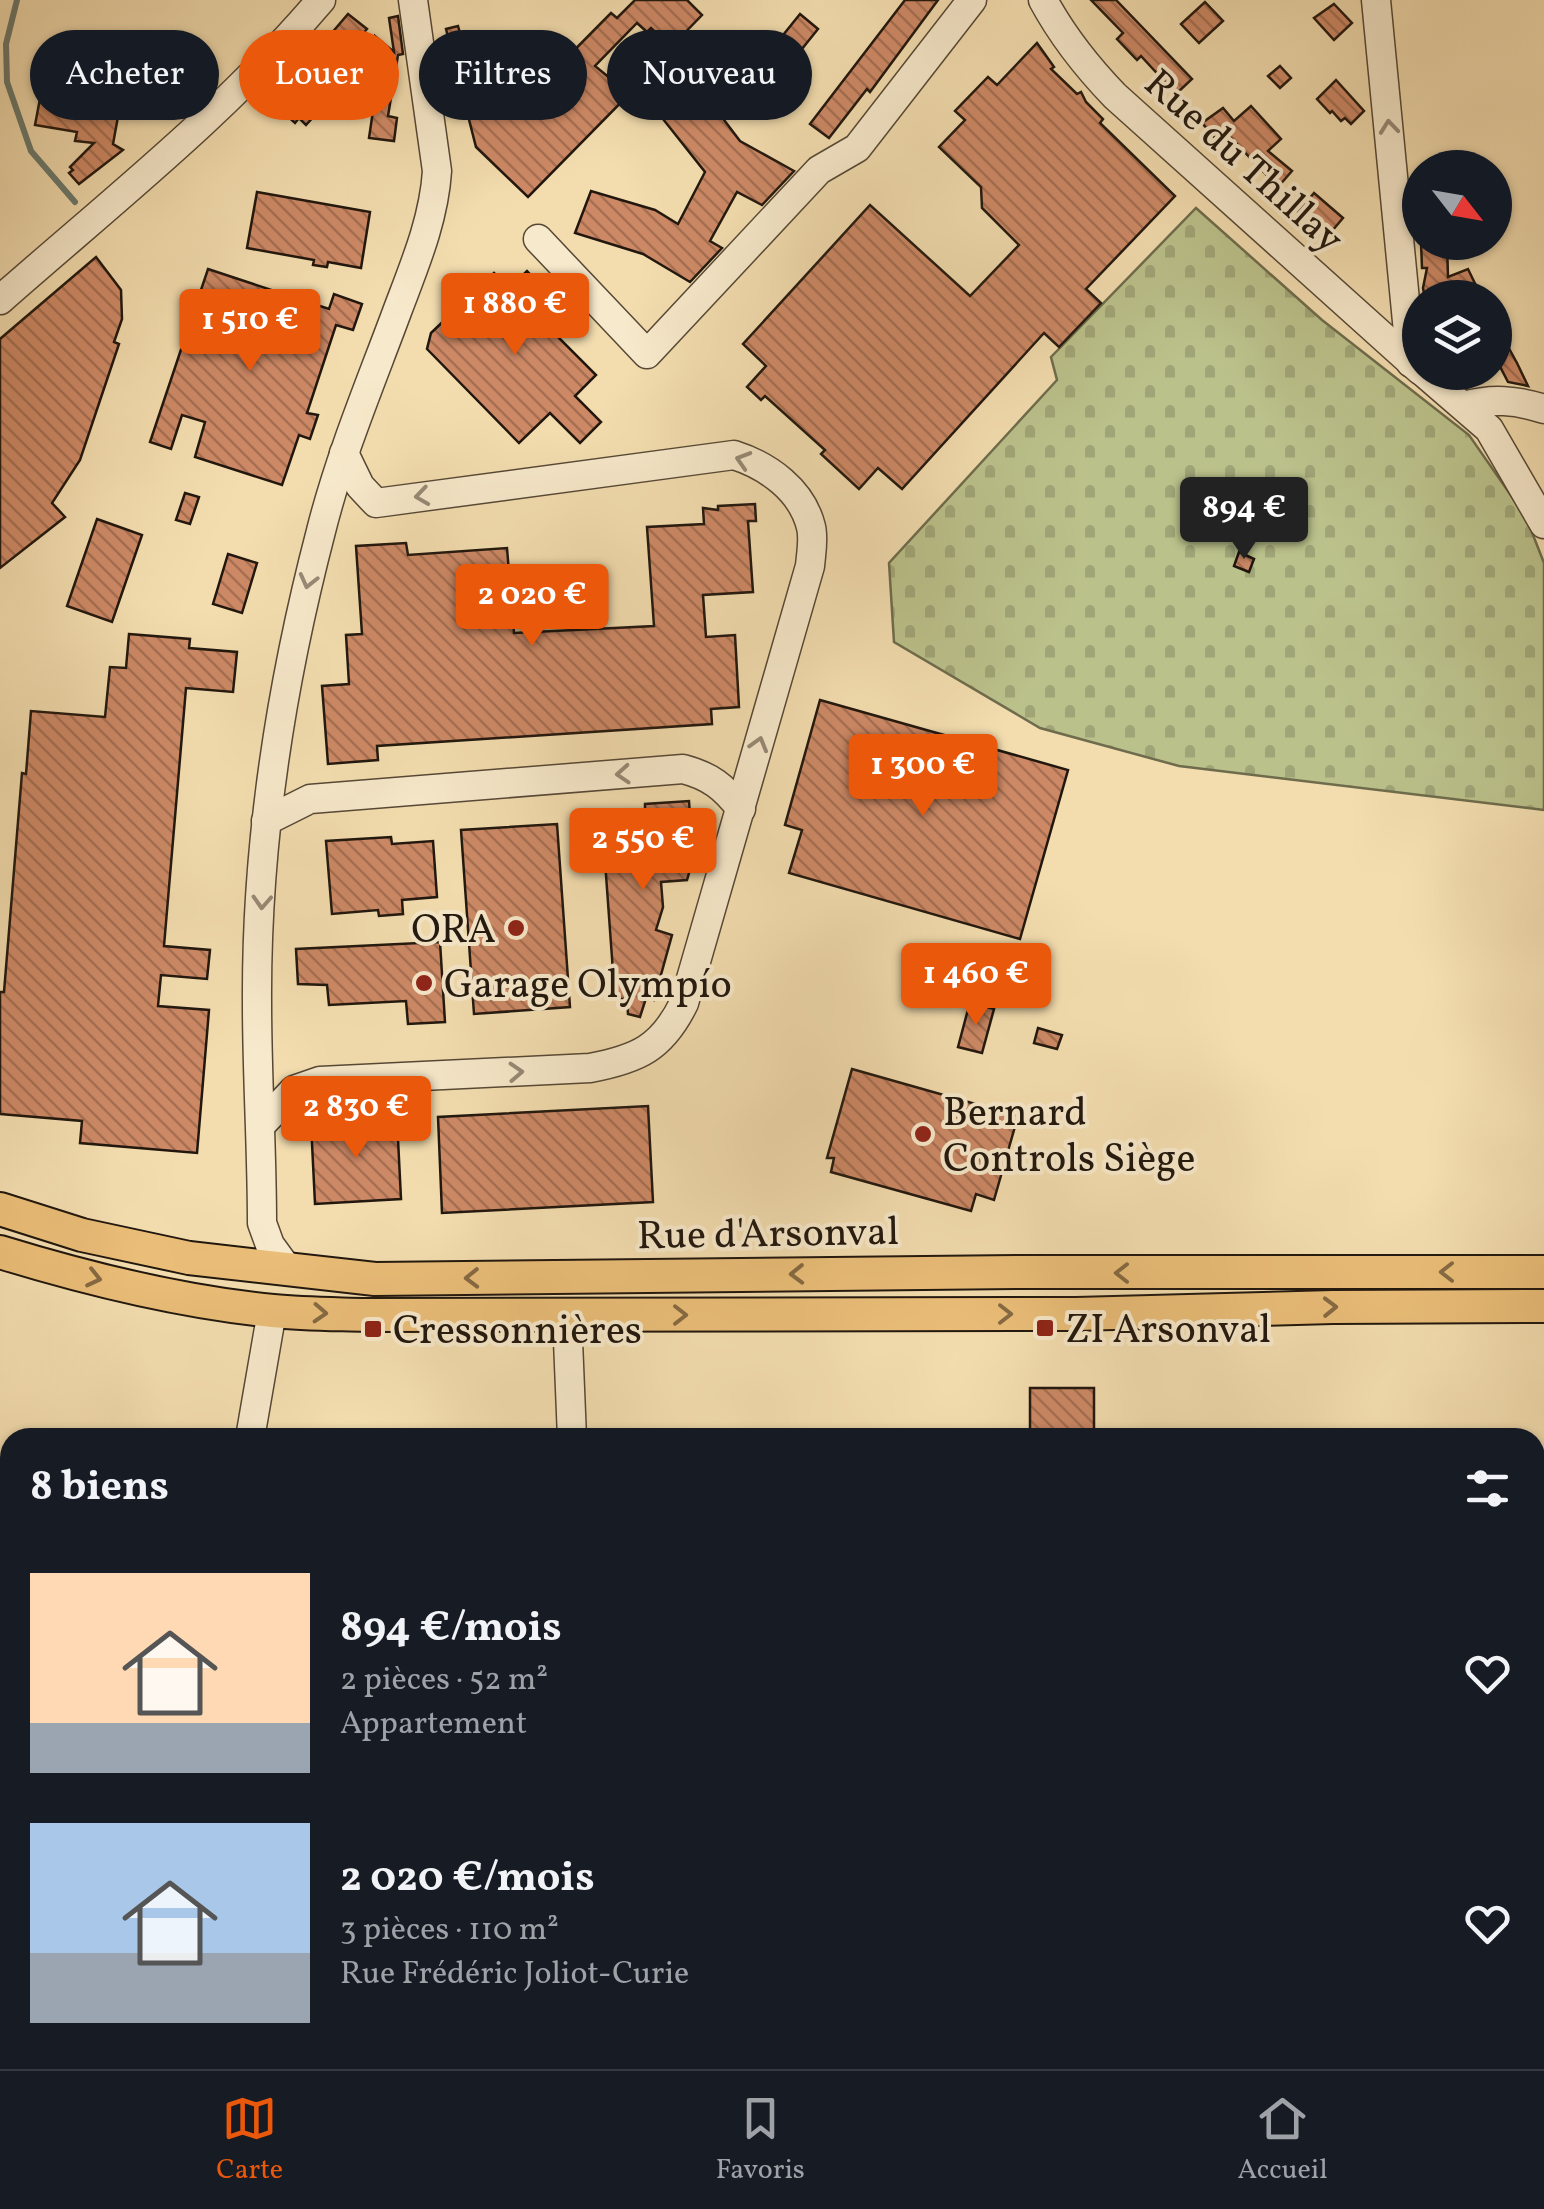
<!DOCTYPE html>
<html lang="fr">
<meta charset="utf-8">
<style>
body{margin:0;font-family:Vollkorn,serif;background:#20242c;color:#f1f3f6;height:100vh;display:flex;flex-direction:column;font-size:38px;white-space:nowrap}
*{box-sizing:border-box;margin:0}
p{font-size:32px;color:#9ea1a6}
.icon{flex:none;width:55px;height:55px;fill:none;stroke:currentColor;stroke-width:2;stroke-linecap:round;stroke-linejoin:round}
.map{position:relative;flex:1;overflow:hidden}
.details{position:absolute;left:0px;top:1428px;width:1545px;height:642px;display:flex;flex-direction:column;background:#171b24;border-radius:30px 30px 0 0;box-shadow:0 2px 8px #0004}
.details>*{flex:none}
.guide{position:absolute;left:30px;top:30px;width:1000px;height:90px;display:flex;gap:20px}
.needle{width:65px;rotate:121deg}
.buttons{position:absolute;left:1402px;top:150px;display:grid;gap:20px}
.buttons a{display:grid;place-items:center;width:110px;height:110px;border-radius:50%;background:#171b24;box-shadow:0 2px 8px #0004;font-size:50px}
.price{position:absolute;translate:-50% -85px;padding:0 22px;border-radius:10px;background:#ea580c;color:#fff;font-size:32px;line-height:65px;filter:drop-shadow(0 2px 5px #0008)}
.price::after{content:'';position:absolute;left:50%;top:60px;width:30px;height:22px;margin-left:-15px;background:inherit;clip-path:polygon(0 0,100% 0,50% 100%)}
.price.current{background:#222;color:#fff}
ul{padding:0;list-style:none}
li{display:flex;align-items:center;gap:30px;height:250px;padding:0 30px}
li span{display:grid;place-items:center;flex:none;width:280px;height:200px;border-radius:0px;color:#555}
li>.icon{margin-inline-start:auto}
span .icon{width:120px;height:120px;fill:#fffc;stroke-width:1}
li b{font-size:42px}
h2{display:flex;justify-content:space-between;align-items:center;height:120px;padding:0 30px;font-size:42px}
.pill{padding:0 35px;border-radius:45px;background:#171b24;box-shadow:0 2px 8px #0004;font-size:35px;line-height:90px}
.pill.current{background:#ea580c;color:#fff}
.dock{display:flex;justify-content:space-around;align-items:center;height:140px;border-top:2px solid #363941;background:#171b24;font-size:28px;color:#9ea1a6}
.dock a{display:grid;justify-items:center;gap:5px}
.dock .current{color:#ea580c}
.map>svg:first-child{display:block}
</style>
<div class="map">
<svg width="1544" height="2069" viewBox="0 0 1544 2069">
<defs>
<pattern id="grass-dots" width="8" height="8" patternUnits="userSpaceOnUse" patternTransform="scale(2.5)"><rect width="8" height="8" fill="#bbc18b"/><path d="M2 2h.1M6 6h.1" fill="none" stroke="#a0a577" stroke-width="1.8" stroke-linecap="round"/></pattern>
<pattern id="forest-firs" width="22" height="20" patternUnits="userSpaceOnUse" patternTransform="scale(2.5)"><rect width="22" height="20" fill="#bbc18b"/><path d="M5 1l3.5 6h-7zM16 11l3.5 6h-7z" fill="#a0a577"/></pattern>
<pattern id="cemetery-stones" width="16" height="16" patternUnits="userSpaceOnUse" patternTransform="scale(2.5)"><rect width="16" height="16" fill="#bbc18b"/><path d="M2 7V4a2 2 0 0 1 4 0v3zM10 15v-3a2 2 0 0 1 4 0v3z" fill="#a0a577"/></pattern>
<pattern id="building-back-hatch" width="6" height="6" patternUnits="userSpaceOnUse" patternTransform="scale(2.5)"><rect width="6" height="6" fill="#cd8966"/><path d="M-1 5l2 2M0 0l6 6M5-1l2 2" fill="none" stroke="#a66f52"/></pattern>
</defs>
<rect width="100%" height="100%" fill="#f3ddaf"/>
<filter id="stains"><feTurbulence type="fractalNoise" baseFrequency=".002" numOctaves="4"/><feColorMatrix values="0 0 0 0 .2 0 0 0 0 .09 0 0 0 0 .02 0 0 0 .5 -.17"/></filter>
<radialGradient id="worn" r=".72"><stop offset=".6" stop-color="#630" stop-opacity="0"/><stop offset="1" stop-color="#630" stop-opacity=".3"/></radialGradient>
<path fill="url(#grass-dots)" stroke="#6e6c4c" stroke-width="2.5" d="M1535,1779l9,10v280h-1154l2,-9h1143z"/>
<g fill="url(#forest-firs)" stroke="#6e6c4c" stroke-width="2.5">
<path d="M1535,1640h9v149l-9,-10z"/>
<path d="M93,2060h299l-2,9h-305z"/>
</g>
<path fill="url(#cemetery-stones)" stroke="#6e6c4c" stroke-width="2.5" d="M1196,208l126,112 147,115 57,82 18,46v247l-365,-44 -139,-38 -146,-86 -5,-79 168,-183 -6,-23z"/>
<g fill="none" stroke-linecap="round" stroke-linejoin="round">
<path stroke="#6a796e" stroke-width="6" d="M17,0l-11,44 1,38 24,69 44,51"/>
</g>
<g fill="url(#building-back-hatch)" stroke="#21170e" stroke-width="2.5">
<path d="M635,0h52l15,15 -31,32 -20,-19 -4,4 -10,-9 -42,43 22,18 20,-20 11,11 -120,122 -52,-50 -30,-118 12,-3 9,32 15,-4 13,41 35,-32 -17,49 98,-99 6,5z"/>
<path d="M905,0h33l-68,92 -3,-3 -38,49 -19,-14z"/>
<path d="M1091,0h25l76,79 -16,15 -35,-38 -4,4 -20,-21 6,-6z"/>
<path d="M1205,2l18,19 -24,22 -18,-19z"/>
<path d="M1334,4l18,19 -18,17 -20,-22z"/>
<path d="M348,14l19,15 -42,48 -18,-15z"/>
<path d="M800,14l18,15 -45,56 -18,-15z"/>
<path d="M398,16l5,38 -5,1 -10,61 9,2 -3,23 -25,-3 6,-41 -10,-2 10,-59 19,16 -5,-34z"/>
<path d="M1037,43l17,24 -3,2 26,25 4,-2 5,10 17,17 -3,4 75,73 -89,93 15,14 -42,44 -15,-14 -142,156 -24,-21 -19,21 -38,-35 4,-4 -60,-54 -4,4 -14,-13 19,-21 -23,-22 127,-139 100,91 49,-51 -37,-37 -1,-21 -42,-40 26,-27 -10,-9 33,-34 9,8z"/>
<path d="M1280,66l11,12 -11,10 -12,-12z"/>
<path d="M1336,80l28,31 -13,13 -6,-6 -4,3 -9,-10 -2,2 -13,-14z"/>
<path d="M696,83l44,58 54,30 -32,34 -25,-13 -27,49 12,7 -32,34 -47,-28 -68,-21 16,-42 64,19 23,14 27,-52 -46,-58z"/>
<path d="M42,88l50,9 -1,10 28,4 -6,33 10,6 -44,34 -10,-11 4,-3 -3,-3 24,-24 -19,-2 2,-9 -42,-7z"/>
<path d="M305,89l19,16 -18,20 -7,-7 -4,5 -11,-10z"/>
<path d="M1251,106l30,33 -13,12 24,20 -14,16 -49,-51 -9,8 -18,-21 21,-15 11,13z"/>
<path d="M257,192l113,20 -9,56 -33,-6 -1,5 -14,-2 1,-5 -67,-12z"/>
<path d="M1314,193l29,25 -11,13 -7,-6 -5,6 -22,-19z"/>
<path d="M1421,242h26l1,35 20,-8 14,29h-57l-2,-10 4,-20h-5z"/>
<path d="M96,257l25,33 1,29 -8,23 5,2 -39,116 -28,43 13,14 -65,51v-229z"/>
<path d="M208,269l121,40 5,-15 28,10 -9,26 -17,-5 -29,88 11,2 -8,24 -11,-4 -17,50 -87,-28 10,-35 -23,-7 -11,34 -21,-7z"/>
<path d="M527,271l38,40 -16,17 47,47 -21,21 26,26 -21,21 -30,-30 -31,30 -92,-94 4,-16 63,-60 16,15z"/>
<path d="M1495,323l22,40 11,23 -20,-4 -13,-25z"/>
<path d="M185,493l14,4 -9,27 -14,-4z"/>
<path d="M755,504l1,17h-8l5,71 -50,3 3,42 29,-2 4,72 -28,2 1,15 -335,22 1,14 -50,4 -6,-78 27,-2 -3,-49 16,-1 -6,-88 50,-3 2,12 99,-7 7,85 140,-7 -7,-99 57,-3 -1,-16 15,2v-4z"/>
<path d="M97,519l45,16 -30,87 -45,-16z"/>
<path d="M1239,552l15,7 -5,13 -15,-6z"/>
<path d="M228,554l29,9 -15,50 -29,-9z"/>
<path d="M129,634l61,5 -1,9 48,4 -4,40 -47,-4 -22,258 46,4 -3,29 -46,-4 -3,31 51,4 -12,143 -117,-10 2,-22 -82,-7v-122h4l18,-219 4,1 5,-63 74,6 5,-50 16,1z"/>
<path d="M820,700l248,70 -48,169 -231,-66 13,-43 -17,-5z"/>
<path d="M689,801l4,58 -6,21 -26,2 2,25 -7,23 16,5 -18,65 -8,-2 -6,19 -12,-3 -1,-15h-12l-13,-179 43,-3v-13z"/>
<path d="M557,824l13,183 -96,7 -13,-184z"/>
<path d="M391,837l1,7 41,-3 4,56 -35,3 1,14 -24,2 -1,-6 -46,4 -6,-73z"/>
<path d="M440,942l5,80 -37,2 -2,-23 -77,4 -2,-20 -29,-1 -2,-35z"/>
<path d="M970,1002l24,7 -12,44 -24,-6z"/>
<path d="M1038,1028l24,7 -5,14 -23,-6z"/>
<path d="M852,1069l166,47 -24,84 -18,-6 -5,17 -140,-39 3,-14h-7z"/>
<path d="M648,1106l5,96 -211,11 -4,-96z"/>
<path d="M397,1119l4,80 -86,5 -4,-81z"/>
<rect x="1030" y="1388" width="64" height="50"/>
</g>
<g fill="none" stroke-linecap="round" stroke-linejoin="round">
<defs>
<g id="minor">
<path d="M1043,0c20,37 43,66 72,96l305,274"/>
<path d="M1376,0l35,363"/>
<path d="M538,239l109,115 172,-184 38,-22 115,-148"/>
<path d="M0,300c110,-97 226,-188 321,-300"/>
<path d="M1423,372l66,57 55,95"/>
<path d="M1464,406c28,-8 52,-6 80,3"/>
<path d="M266,821l44,-22 373,-30c27,7 41,18 58,40"/>
<path d="M261,1125l33,-35 26,-9 270,-13c48,-9 72,-20 94,-65l126,-437c1,-12 4,-27 1,-39 -9,-37 -43,-61 -77,-72l-358,48 -16,-17 -16,-33"/>
<path d="M289,1271l-19,-26 -8,-22c0,-73 -5,-146 -5,-220 -1,-159 24,-319 64,-472 19,-76 50,-149 77,-222 17,-45 36,-90 39,-138l-24,-171"/>
<path d="M567,1316l5,122"/>
<path d="M250,1438l22,-127"/>
<path d="M0,1914l10,-14"/>
</g>
<g id="major">
<path d="M0,1209l82,26 107,23 186,21 641,-7h528"/>
<path d="M0,1252c88,27 181,50 273,59 30,3 62,3 93,4l710,-1 257,-7 211,-1"/>
</g>
</defs>
<use href="#minor" stroke="#564836" stroke-width="31"/>
<use href="#major" stroke="#21170e" stroke-width="36"/>
<use href="#minor" stroke="#f7e9cb" stroke-width="28"/>
<use href="#major" stroke="#eabe78" stroke-width="32"/>
</g>
<defs><path id="oneway-chevron" d="M-2-3.5L2.5 0L-2 3.5" fill="none" stroke-width="1.6" stroke-linecap="round" stroke-linejoin="round" transform="scale(2.5)"/></defs>
<g stroke="#978a76">
<use href="#oneway-chevron" transform="translate(1389 127) rotate(-96)"/>
<use href="#oneway-chevron" transform="translate(743 460) rotate(-163)"/>
<use href="#oneway-chevron" transform="translate(422 496) rotate(172)"/>
<use href="#oneway-chevron" transform="translate(308 581) rotate(104)"/>
<use href="#oneway-chevron" transform="translate(759 744) rotate(-74)"/>
<use href="#oneway-chevron" transform="translate(623 774) rotate(176)"/>
<use href="#oneway-chevron" transform="translate(262 902) rotate(93)"/>
<use href="#oneway-chevron" transform="translate(516 1072) rotate(-3)"/>
</g>
<g stroke="#866a43">
<use href="#oneway-chevron" transform="translate(1447 1272) rotate(180)"/>
<use href="#oneway-chevron" transform="translate(1122 1273) rotate(-180)"/>
<use href="#oneway-chevron" transform="translate(797 1274) rotate(179)"/>
<use href="#oneway-chevron" transform="translate(94 1278) rotate(13)"/>
<use href="#oneway-chevron" transform="translate(472 1278) rotate(179)"/>
<use href="#oneway-chevron" transform="translate(1330 1307) rotate(-1)"/>
<use href="#oneway-chevron" transform="translate(320 1313) rotate(3)"/>
<use href="#oneway-chevron" transform="translate(1005 1314)"/>
<use href="#oneway-chevron" transform="translate(680 1315)"/>
</g>
<g fill="#8f2418" stroke="#f7e9cb" stroke-width="4">
<circle cx="516" cy="928" r="10"/>
<circle cx="424" cy="983" r="10"/>
<circle cx="923" cy="1134" r="10"/>
<rect x="1035" y="1318" width="20" height="20" rx="5"/>
<rect x="363" y="1319" width="20" height="20" rx="5"/>
</g>
<g text-anchor="middle" stroke-width="8" stroke-linejoin="round" paint-order="stroke">
<g font-size="40" fill="#21170e" stroke="#f7e9cb">
<text transform="translate(1245 160) rotate(42)" y="14">Rue du Thillay</text>
<text transform="translate(768 1232) rotate(-1)" y="14">Rue d'Arsonval</text>
</g>
<g font-size="40" fill="#21170e" stroke="#f7e9cb" text-anchor="start">
<text x="496" y="942" text-anchor="end">ORA</text>
<text x="444" y="997">Garage Olympío</text>
<text x="943" y="1125">Bernard<tspan x="943" dy="46">Controls Siège</tspan></text>
<text x="1065" y="1342">ZI Arsonval</text>
<text x="393" y="1343">Cressonnières</text>
</g>
</g>
<rect width="100%" height="100%" filter="url(#stains)"/>
<rect width="100%" height="100%" fill="url(#worn)"/>
</svg>
<div class="buttons">
<a><svg class="needle" viewBox="-14 -14 28 28"><path d="M0-13l5 13h-10z" fill="#e53935"/><path d="M0 13l5-13h-10z" fill="#9ea1a6"/></svg></a>
<a><svg class="icon" aria-label="layers" viewBox="0 0 24 24"><path d="M12 4l9 5-9 5-9-5zM3 14l9 5 9-5"/></svg></a>
</div>
<b class="price" style="left:515px;top:358px">1 880 €</b>
<b class="price" style="left:250px;top:374px">1 510 €</b>
<b class="price current" style="left:1244px;top:562px">894 €</b>
<b class="price" style="left:532px;top:649px">2 020 €</b>
<b class="price" style="left:923px;top:819px">1 300 €</b>
<b class="price" style="left:643px;top:893px">2 550 €</b>
<b class="price" style="left:976px;top:1028px">1 460 €</b>
<b class="price" style="left:356px;top:1161px">2 830 €</b>
<div class="guide">
<a class="pill">Acheter</a>
<a class="pill current">Louer</a>
<a class="pill">Filtres</a>
<a class="pill">Nouveau</a>
</div>
<section class="details">
<h2>8 biens<svg class="icon" aria-label="filters" viewBox="0 0 24 24"><path d="M4 7h16M4 17h16"/><circle cx="9" cy="7" r="2"/><circle cx="15" cy="17" r="2"/></svg></h2>
<ul>
<li><span style="background:linear-gradient(#ffd9b3 75%,#9aa5b1 0)"><svg class="icon" aria-label="home" viewBox="0 0 24 24"><path d="M3 11l9-7 9 7M6 9v11h12V9"/></svg></span><div><b>894 €/mois</b><p>2 pièces · 52 m²</p><p>Appartement</p></div><svg class="icon" aria-label="heart" viewBox="0 0 24 24"><path d="M12 20l-8-8c-3-5 5-10 8-4 3-6 11-1 8 4z"/></svg></li>
<li><span style="background:linear-gradient(#a9c7e8 65%,#9aa5b1 0)"><svg class="icon" aria-label="home" viewBox="0 0 24 24"><path d="M3 11l9-7 9 7M6 9v11h12V9"/></svg></span><div><b>2 020 €/mois</b><p>3 pièces · 110 m²</p><p>Rue Frédéric Joliot-Curie</p></div><svg class="icon" aria-label="heart" viewBox="0 0 24 24"><path d="M12 20l-8-8c-3-5 5-10 8-4 3-6 11-1 8 4z"/></svg></li>
</ul>
</section>
</div>
<nav class="dock">
<a class="current"><svg class="icon" aria-label="map" viewBox="0 0 24 24"><path d="M3 6l6-2 6 2 6-2v14l-6 2-6-2-6 2zM9 4v14M15 6v14"/></svg>Carte</a>
<a><svg class="icon" aria-label="saved" viewBox="0 0 24 24"><path d="M7 4h10v16l-5-4-5 4z"/></svg>Favoris</a>
<a><svg class="icon" aria-label="home" viewBox="0 0 24 24"><path d="M3 11l9-7 9 7M6 9v11h12V9"/></svg>Accueil</a>
</nav>
